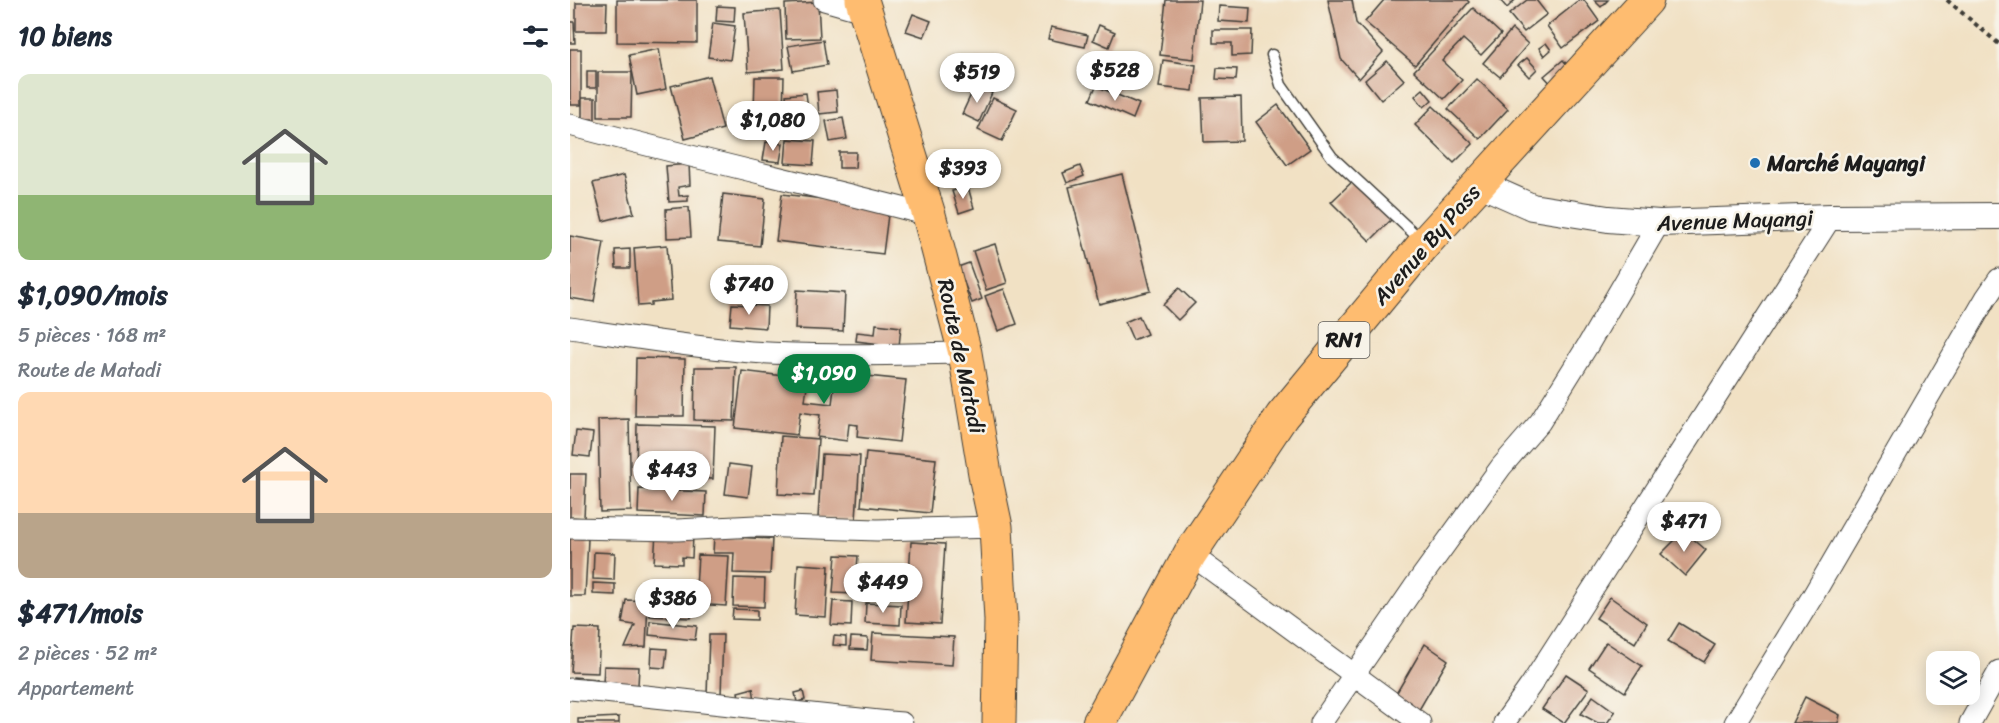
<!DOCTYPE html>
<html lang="fr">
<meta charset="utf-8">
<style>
body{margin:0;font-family:Sriracha,sans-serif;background:#f6f6f7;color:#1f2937;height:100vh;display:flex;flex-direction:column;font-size:22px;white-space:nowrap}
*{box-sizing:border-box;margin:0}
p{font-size:20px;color:#747a83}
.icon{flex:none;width:33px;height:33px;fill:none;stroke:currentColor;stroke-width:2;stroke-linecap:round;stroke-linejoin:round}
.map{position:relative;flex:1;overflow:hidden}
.drawer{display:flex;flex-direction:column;background:#fff;width:570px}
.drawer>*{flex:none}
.tools{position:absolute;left:1356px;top:651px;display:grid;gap:12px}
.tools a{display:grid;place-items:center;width:54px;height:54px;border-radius:12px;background:#fff;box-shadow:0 3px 15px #0003;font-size:30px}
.price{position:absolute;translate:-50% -51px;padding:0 14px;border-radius:21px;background:#fff;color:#222;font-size:20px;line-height:39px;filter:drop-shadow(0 2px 3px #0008)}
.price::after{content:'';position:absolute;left:50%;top:36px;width:18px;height:14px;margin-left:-9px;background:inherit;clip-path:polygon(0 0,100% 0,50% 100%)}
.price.current{background:#0b8043;color:#fff}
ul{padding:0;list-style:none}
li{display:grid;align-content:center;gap:12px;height:318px;padding:0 18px}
li span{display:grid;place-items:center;height:186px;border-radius:12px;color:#555}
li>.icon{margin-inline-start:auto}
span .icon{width:108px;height:108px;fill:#fffc;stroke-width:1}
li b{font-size:26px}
h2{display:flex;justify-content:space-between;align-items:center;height:72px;padding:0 18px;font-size:26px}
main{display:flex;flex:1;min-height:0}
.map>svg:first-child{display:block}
</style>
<main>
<section class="drawer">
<h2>10 biens<svg class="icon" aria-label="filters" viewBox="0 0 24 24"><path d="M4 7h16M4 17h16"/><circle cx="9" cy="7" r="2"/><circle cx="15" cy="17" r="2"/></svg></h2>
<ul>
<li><span style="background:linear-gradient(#dfe7d0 65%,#8fb573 0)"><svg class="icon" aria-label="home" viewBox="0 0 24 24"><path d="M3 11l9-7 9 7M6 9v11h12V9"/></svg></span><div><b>$1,090/mois</b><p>5 pièces · 168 m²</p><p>Route de Matadi</p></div></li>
<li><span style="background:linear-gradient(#ffd9b3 65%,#b9a48a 0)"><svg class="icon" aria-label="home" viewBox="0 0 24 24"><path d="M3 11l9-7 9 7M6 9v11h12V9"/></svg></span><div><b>$471/mois</b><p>2 pièces · 52 m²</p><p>Appartement</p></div></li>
</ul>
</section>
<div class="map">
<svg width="1429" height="723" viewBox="0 0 1429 723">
<rect width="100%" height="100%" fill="#f7f3e8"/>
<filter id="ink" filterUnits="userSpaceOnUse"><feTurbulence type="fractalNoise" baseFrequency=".0167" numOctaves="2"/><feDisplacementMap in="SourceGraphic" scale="12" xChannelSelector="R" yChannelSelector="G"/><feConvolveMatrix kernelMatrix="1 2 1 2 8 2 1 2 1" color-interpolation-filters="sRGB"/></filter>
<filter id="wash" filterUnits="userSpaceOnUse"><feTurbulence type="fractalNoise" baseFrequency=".008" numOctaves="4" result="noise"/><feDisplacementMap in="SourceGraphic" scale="24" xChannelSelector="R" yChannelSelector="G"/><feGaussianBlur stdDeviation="1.35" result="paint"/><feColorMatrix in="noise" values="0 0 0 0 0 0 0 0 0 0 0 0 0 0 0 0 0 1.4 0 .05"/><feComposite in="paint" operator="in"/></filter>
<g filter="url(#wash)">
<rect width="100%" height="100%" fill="#f1e1c4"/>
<g id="blocks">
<g fill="#cf9e86">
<path d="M47,0h80v43l-80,-1z"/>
<path d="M596,0h34l-6,59 -34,-4z"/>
<path d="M758,0h24l4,23 27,29 -24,27 -18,-20z"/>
<path d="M814,0h83l2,2 -54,63 -50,-43z"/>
<path d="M930,0h15l-8,8z"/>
<path d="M957,0h9l11,14 -23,18 -15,-18z"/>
<path d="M1010,0h4l15,21 -36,27 -16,-22z"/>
<path d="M1024,0h14l-7,7z"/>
<path d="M248,2l2,36 -34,1 -1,-35z"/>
<path d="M6,3h31l-1,28h-30z"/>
<path d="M147,6l18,1 -1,15 -18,-1z"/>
<path d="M649,6l31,2 -1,15 -31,-2z"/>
<path d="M903,8l28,26 -20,21 -18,-16 -21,22 20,19 -18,19 -30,-28z"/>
<path d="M210,10l4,59 -36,3 -4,-59z"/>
<path d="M343,14l18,7 -7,16 -18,-6z"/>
<path d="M0,22h4l1,21h-5z"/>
<path d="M143,23l22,3 -5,34 -22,-3z"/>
<path d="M529,25l16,7 -6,15 -16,-7z"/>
<path d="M481,27l37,8 -3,12 -37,-8z"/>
<path d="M942,29l16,15 -28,33 -17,-14z"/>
<path d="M643,30h39l-1,25 -19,1v-13h-19z"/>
<path d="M253,40l4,25 -34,6 -5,-25z"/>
<path d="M976,43l5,7 -7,6 -5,-8z"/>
<rect x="0" y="49" width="11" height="56"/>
<path d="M89,49l7,40 -29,6 -8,-40z"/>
<path d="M407,58l24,8 -5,15 -23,-8z"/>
<path d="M957,58l10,11 -8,8 -11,-12z"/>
<path d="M593,60l33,5 -3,26 -34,-4z"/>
<path d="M993,60l9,10 -19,16 -9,-10z"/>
<path d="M817,61l17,19 -23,20 -16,-20z"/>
<path d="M647,68l20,1 -1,11 -20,-1z"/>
<rect x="17" y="71" width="9" height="17"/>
<path d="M28,72h34l-1,45h-33z"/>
<path d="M537,74l14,6 -4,11 -15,-6z"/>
<path d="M139,76l14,53 -38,10 -14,-53z"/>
<path d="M185,77h29l-1,34h-29z"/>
<path d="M907,79l31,30 -28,30 -32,-30z"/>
<path d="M405,86l17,7 -13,29 -17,-8z"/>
<path d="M526,86l43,18 -6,15 -43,-19z"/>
<path d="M853,89l9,11 -8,7 -9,-11z"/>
<path d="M266,90l2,22 -19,2 -2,-22z"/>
<path d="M236,93l3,24 -21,2 -2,-24z"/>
<path d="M671,97l1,44 -38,1 -2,-44z"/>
<rect x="12" y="98" width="13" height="21"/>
<path d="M423,98l24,11 -15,32 -24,-11z"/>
<path d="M708,105l32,44 -23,16 -31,-43z"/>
<path d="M863,106l40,38 -19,19 -39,-38z"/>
<path d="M273,118l4,21 -17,3 -4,-21z"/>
<path d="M217,139l28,2 -2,24 -28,-2z"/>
<path d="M196,142l17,2 -3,18 -17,-2z"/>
<path d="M269,152h17l-1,16h-16z"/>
<path d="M119,164l1,21 -12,2 1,9 9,-1v6l-19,1 -3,-36z"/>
<path d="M510,166l4,10 -17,7 -4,-10z"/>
<path d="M552,174l29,117 -52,13 -30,-117z"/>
<path d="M54,175l10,38 -31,8 -10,-38z"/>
<path d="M783,181l39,38 -22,22 -39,-39z"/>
<path d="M398,187l6,21 -15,5 -7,-22z"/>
<path d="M153,194l42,5 -5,47 -42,-4z"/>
<path d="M212,194l107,13 -6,47 -107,-13z"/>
<path d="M119,207l2,30 -24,1 -1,-29z"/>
<path d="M0,236l34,6 -10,60 -24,-4z"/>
<path d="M425,244l12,39 -21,7 -13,-39z"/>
<path d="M97,245l4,55 -20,2v3l-13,1 -4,-58z"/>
<path d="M60,249v19h-14l-1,-18z"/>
<path d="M399,263l13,36 -10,4 -14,-36z"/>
<path d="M609,288l16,15 -17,17 -15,-15z"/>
<path d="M434,289l13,35 -19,7 -13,-35z"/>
<path d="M227,290l48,3 -2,38 -48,-2z"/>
<path d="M162,304l35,2 -1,22 -36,-3z"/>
<path d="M569,316l8,18 -14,6 -8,-18z"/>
<path d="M306,324l25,3 -2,19 -43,-5 1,-9 18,2z"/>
<path d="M66,358l49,1 -1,57h-49z"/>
<path d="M267,364l31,4 -1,8 39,4 -7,62 -42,-5 1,-12 -9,-1 -2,17 -30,-4 3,-22 -20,-3 -3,23 -62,-7 7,-57 66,8 -3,22 27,3z"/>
<path d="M125,367h41l-2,54 -40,-1z"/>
<path d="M59,419l2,92 -31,1 -2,-92z"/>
<path d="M67,424l78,2 -2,53 -77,-2z"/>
<path d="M6,431l17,2 -3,24 -17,-2z"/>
<path d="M211,436l37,3 -4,57 -36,-2z"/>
<path d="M296,452l70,7 -6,54 -69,-7z"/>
<path d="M252,454l38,2 -4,64 -38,-2z"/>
<path d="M159,464l23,3 -4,30 -23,-3z"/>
<path d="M0,474h16l-2,44 -14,-1z"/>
<path d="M69,489l67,3 -1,24 -67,-3z"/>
<path d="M1114,531l22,19 -21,26 -24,-22z"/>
<path d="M86,533l37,2 -1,23 -10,-1v7l-28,-1z"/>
<path d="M144,536l58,3 -2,35 -37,-1 1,-20h-21z"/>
<path d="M0,538l18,1 -3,57h-15z"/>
<path d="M341,542l34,2 -5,80 -34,-2z"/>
<path d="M24,552l21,1 -1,27 -21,-1z"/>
<path d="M128,555l31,1 -3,50 -31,-2z"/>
<path d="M266,555l22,1 -3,38 -22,-1z"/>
<path d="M228,564l31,2 -3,51 -31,-2z"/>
<path d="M164,578l31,1 -1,28 -31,-1z"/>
<path d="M81,580l42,2 -2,36 -41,-2z"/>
<path d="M23,583l22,1v11l-22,-1z"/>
<path d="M1040,597l37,26 -12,20 -39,-25z"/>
<path d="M56,600l22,1 -2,46 -21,1 10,-23 -13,-2z"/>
<path d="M263,601l19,1 -1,24 -20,-1z"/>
<path d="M296,603l35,2 -1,20 -35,-2z"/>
<path d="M163,609l24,1v10l-25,-1z"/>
<path d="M80,621l47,5 -2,14 -46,-5z"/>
<path d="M1109,623l36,22 -11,17 -36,-21z"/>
<path d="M4,628l26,1 -2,44 -27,-1z"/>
<path d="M303,633l81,4 -2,28 -81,-5z"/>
<path d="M139,635h14l-2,60h-14z"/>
<path d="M264,636l12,1v9l-13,-1z"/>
<path d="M281,637l17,1 -1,12 -17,-1z"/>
<path d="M1036,642l36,24 -17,26 -36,-24z"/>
<path d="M855,644l23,16 -32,55 -23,-16z"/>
<path d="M82,648l15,1 -2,19 -14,-1z"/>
<path d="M34,666l35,1 -1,18 -35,-1z"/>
<path d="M996,674l23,15 -25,34 -22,-14z"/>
<path d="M3,677l24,2 -1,7 -23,-1z"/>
<path d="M183,688l2,12 -15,3 -2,-11z"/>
<path d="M233,691l2,9 -8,2 -2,-9z"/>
<path d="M1023,696l22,16 -8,11h-9l-17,-9z"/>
<path d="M1235,697l35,18 -2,8h-46z"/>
<path d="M49,717v6h-41v-4z"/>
</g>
</g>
</g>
<g filter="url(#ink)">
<use href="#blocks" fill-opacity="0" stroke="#3c3a35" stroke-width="1.5"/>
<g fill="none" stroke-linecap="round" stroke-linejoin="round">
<defs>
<path id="service" d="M702,55l9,30 51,72 90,84"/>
<g id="minor">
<path d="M254,0l42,12"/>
<path d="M0,125c119,32 239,59 359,90"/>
<path d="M0,328c60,9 120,19 181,24 71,5 143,2 214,1"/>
<path d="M0,528l107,2 78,-4 122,4 119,-3"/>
<path d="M620,554l230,169"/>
<path d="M0,689c111,9 221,24 332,34"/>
<path d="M751,723l94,-137 86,-119 39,-45 48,-77 71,-122"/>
<path d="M934,723l27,-38 300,-468"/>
<path d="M1165,723l79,-129 172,-296 13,-19"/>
<path d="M1400,723l29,-52"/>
</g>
<path id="tertiary" d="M908,183l54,24 76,12 51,4 172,-6 168,-1"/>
<g id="trunk">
<path d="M292,0l67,215 36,138 21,127 10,47 5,93 -2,103"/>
<path d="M529,723l91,-169 92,-138 143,-173 222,-243"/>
</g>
</defs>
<use href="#service" stroke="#3c3a35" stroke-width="13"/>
<use href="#minor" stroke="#3c3a35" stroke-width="23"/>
<use href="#tertiary" stroke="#3c3a35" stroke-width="28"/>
<use href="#trunk" stroke="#3c3a35" stroke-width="35"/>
<path stroke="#3c3a35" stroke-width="4" stroke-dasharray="4.5 4.5" stroke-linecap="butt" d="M1377,0l52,44"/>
<use href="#service" stroke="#fff" stroke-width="10"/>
<use href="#minor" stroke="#fff" stroke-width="21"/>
<use href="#tertiary" stroke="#fff" stroke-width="26"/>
<use href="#trunk" stroke="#febc70" stroke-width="33"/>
</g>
</g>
<circle fill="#1f6fb2" stroke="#f7f3e8" stroke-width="2" cx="1185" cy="163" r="6"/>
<g text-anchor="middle" stroke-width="5" stroke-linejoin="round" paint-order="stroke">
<rect fill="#f7f3e8" stroke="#5e5c59" stroke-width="1.5" x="748.5" y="322" width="51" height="36" rx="4.5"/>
<g font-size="21" font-weight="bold" fill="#1c1c1c">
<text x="774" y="347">RN1</text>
</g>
<g font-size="22" font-weight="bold" fill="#1c1c1c" stroke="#f7f3e8" text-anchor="start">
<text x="1197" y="171">Marché Mayangi</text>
</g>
<g font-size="22" fill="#1c1c1c" stroke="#f7f3e8">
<text transform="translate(1165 220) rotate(-2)" y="8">Avenue Mayangi</text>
<text transform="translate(856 244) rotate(-49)" y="8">Avenue By Pass</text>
<text transform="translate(392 356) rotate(78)" y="8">Route de Matadi</text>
</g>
</g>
</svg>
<div class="tools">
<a><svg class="icon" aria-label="layers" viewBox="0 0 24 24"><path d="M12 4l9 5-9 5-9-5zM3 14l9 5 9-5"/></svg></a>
</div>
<b class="price" style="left:545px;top:102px">$528</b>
<b class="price" style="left:407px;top:104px">$519</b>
<b class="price" style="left:203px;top:152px">$1,080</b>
<b class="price" style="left:393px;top:200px">$393</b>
<b class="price" style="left:179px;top:316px">$740</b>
<b class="price current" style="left:254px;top:405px">$1,090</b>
<b class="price" style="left:102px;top:502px">$443</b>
<b class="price" style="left:1114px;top:553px">$471</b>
<b class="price" style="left:313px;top:614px">$449</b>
<b class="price" style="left:103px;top:630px">$386</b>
</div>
</main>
